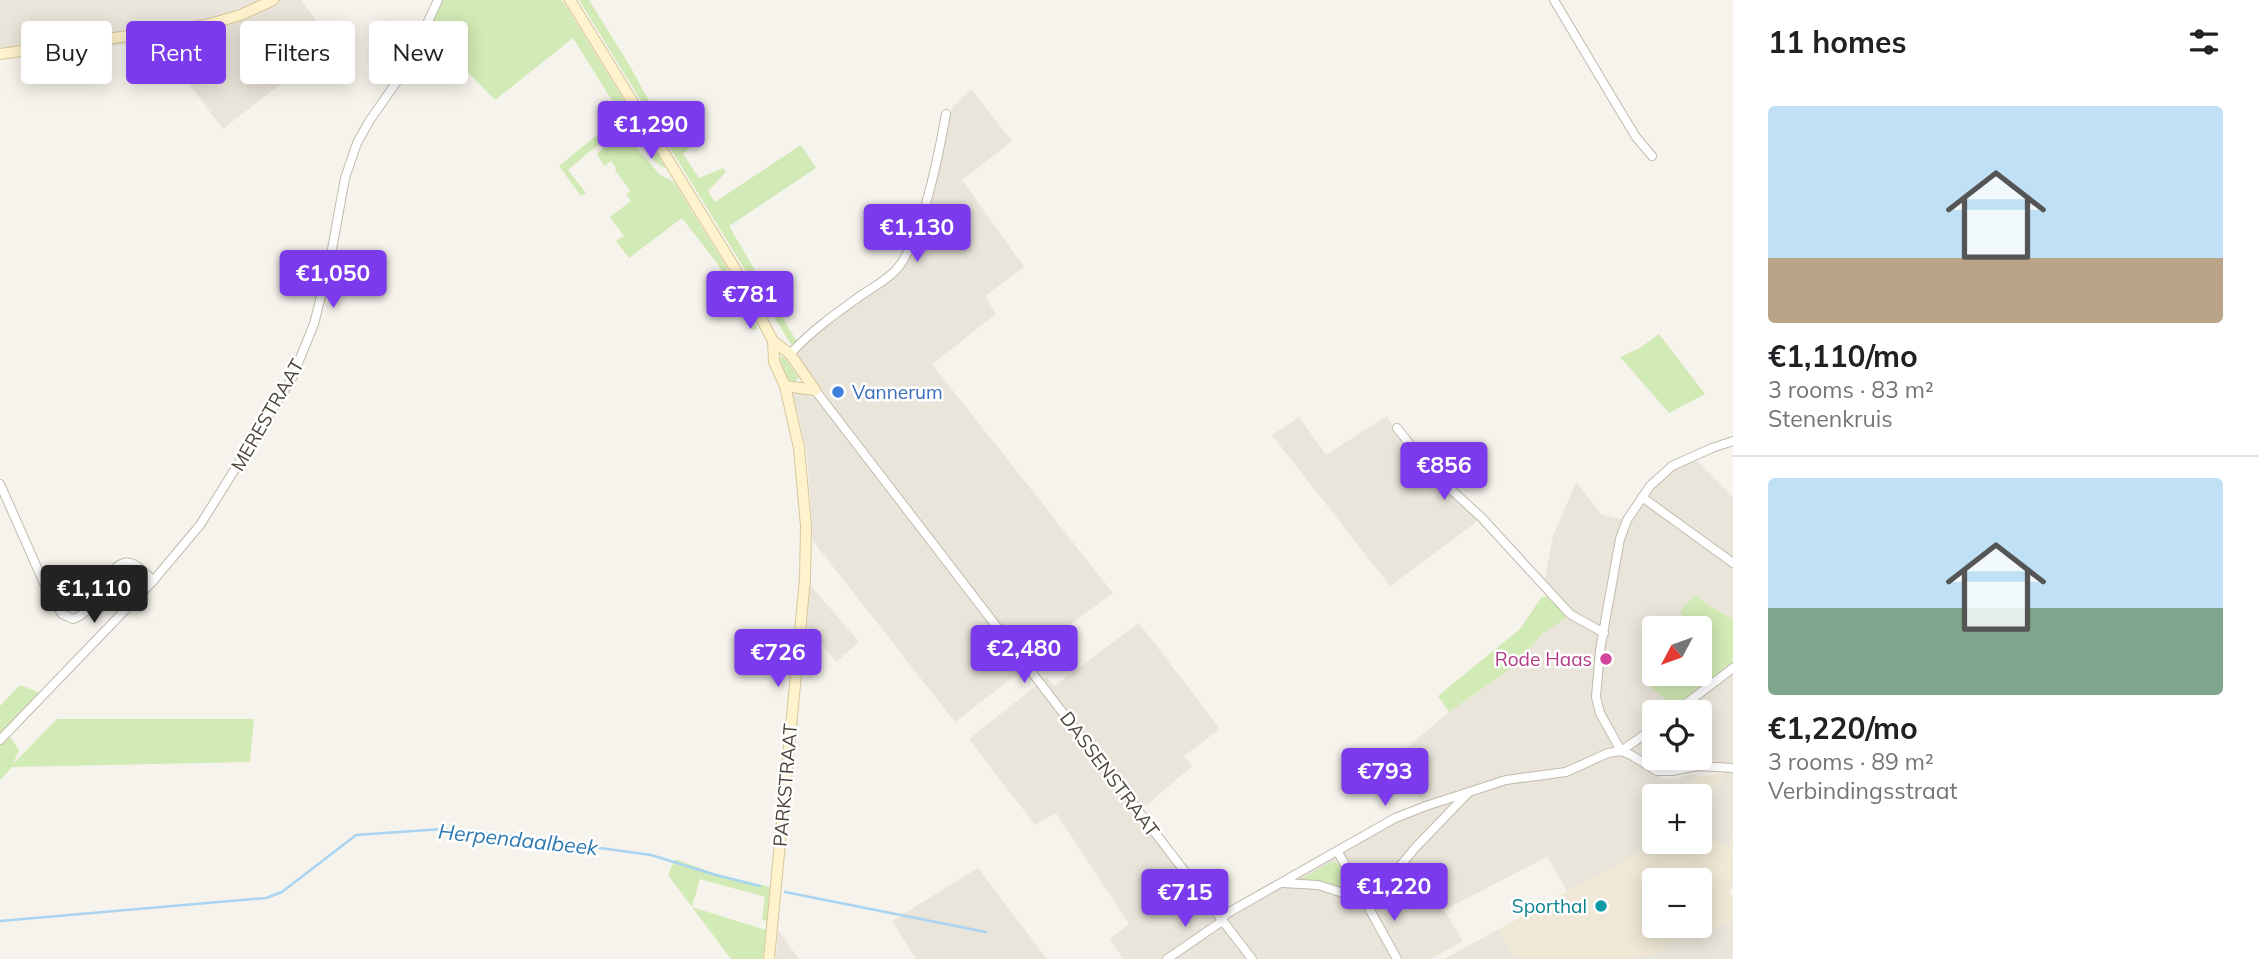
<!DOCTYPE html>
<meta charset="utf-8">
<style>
body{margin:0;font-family:Mulish,sans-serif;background:#f6f6f6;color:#202124;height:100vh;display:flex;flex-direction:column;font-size:26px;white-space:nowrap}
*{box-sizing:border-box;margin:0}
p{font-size:23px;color:#757577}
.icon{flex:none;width:38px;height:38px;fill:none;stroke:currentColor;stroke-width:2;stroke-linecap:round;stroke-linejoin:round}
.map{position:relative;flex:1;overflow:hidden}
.panel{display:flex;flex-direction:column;background:#fff;width:525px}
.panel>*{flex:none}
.guide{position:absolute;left:21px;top:21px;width:665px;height:63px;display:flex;gap:14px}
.needle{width:46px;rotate:229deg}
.buttons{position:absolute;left:1642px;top:616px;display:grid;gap:14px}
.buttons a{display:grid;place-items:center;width:70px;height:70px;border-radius:7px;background:#fff;box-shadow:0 4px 18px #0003;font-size:35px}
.price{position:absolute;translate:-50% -60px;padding:0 16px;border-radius:7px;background:#7c3aed;color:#fff;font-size:23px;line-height:46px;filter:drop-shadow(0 2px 4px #0008)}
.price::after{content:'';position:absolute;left:50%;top:42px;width:21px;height:16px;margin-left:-10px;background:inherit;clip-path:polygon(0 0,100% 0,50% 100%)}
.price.selected{background:#222;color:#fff}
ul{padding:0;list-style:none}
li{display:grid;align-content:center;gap:14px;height:371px;padding:0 35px}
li+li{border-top:2px solid #e0e0e0}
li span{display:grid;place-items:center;height:217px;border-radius:7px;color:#555}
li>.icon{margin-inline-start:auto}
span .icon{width:126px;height:126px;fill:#fffc;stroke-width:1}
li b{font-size:30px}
h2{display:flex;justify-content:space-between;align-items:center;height:84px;padding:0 35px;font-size:30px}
.chip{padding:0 24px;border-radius:7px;background:#fff;box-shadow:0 4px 18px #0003;font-size:24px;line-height:63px}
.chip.selected{background:#7c3aed;color:#fff}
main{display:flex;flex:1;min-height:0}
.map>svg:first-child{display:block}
</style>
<main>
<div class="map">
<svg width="1733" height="959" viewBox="0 0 1733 959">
<rect width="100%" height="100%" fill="#f6f3ec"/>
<g fill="#eae5da">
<path d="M0,0h301l32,44 -110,85 -40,-53 -14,-37 -169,20z"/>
<path d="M971,89l41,52 -50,39 62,87 -39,29 11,18 -64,50 181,229 -92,68 3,5 -1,4 -68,52 -142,-181 -6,-87 -10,-45 -12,-23 13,1 9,-13 -11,-17 5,-12 13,-13 83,-56 25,-33 30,-135z"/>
<path d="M1387,416l19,31 31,34 40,39 -2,3 -85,63 -118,-151 27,-18 27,38z"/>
<path d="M1695,459l38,38v122l-27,-15 -33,24h-19v41l-13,10 37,31 -3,2h-21v16l-32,23 35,20 4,7 12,1 21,-5 3,3 -14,19h-29v43l-6,8 -80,46 -21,-36 -103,53 19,31 -32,18h-308l-13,-20 19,-15 -73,-111 -21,12 -66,-86 78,-62 7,9 85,-63 81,106 -36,27 8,10 -53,46 83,107 203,-114 -34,-44 58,-49 63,-44 31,-35 28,-20 -27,-30 9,-47 23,-54 26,33 19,4 39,-43z"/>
<path d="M805,579l54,63 -23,20 -27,-34 -9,-6z"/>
<path d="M1733,663v173l-7,11 -27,-15v-22l26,-37 -19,-19 -7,2v-44h-20z"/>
<path d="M1654,731v27h42l-34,11 -10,-3 -23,-16z"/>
<path d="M978,868l69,91h-131l-24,-38z"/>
<path d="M1733,921v38h-100l21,-4 17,-11z"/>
<path d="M1499,929l16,30h-71z"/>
<path d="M778,930l21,29h-23z"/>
</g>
<g fill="#efe8d6" fill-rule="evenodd">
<path d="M1725,773l-26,37v-14h-16l14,-19z"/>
<path d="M1699,832l27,15 7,-11v51l-4,5 4,4v25l-62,23 -17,11 -21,4h-118l-16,-30 149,-82 6,-8v3h45zM1654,880h45v46h-45z"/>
</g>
<g fill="#d2eab5">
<path d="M440,0h122l104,168c-9,-2 -14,-10 -20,-18 -27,-33 -54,1 -78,20l18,23 -5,3 -22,-30 62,-51 -48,-77 -78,62 -69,-70z"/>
<path d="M579,0h10l41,66 24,44 20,31 25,-11 4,6 -20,18 16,24 24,-10 3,4 -18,19 7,11 86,-57 15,23 -87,58 68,116 -5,4z"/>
<path d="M619,140l17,7 24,28 14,7 48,78 30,55 5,14 -4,1 -36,-67 -35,-45 -53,40 -13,-17 8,-5 -14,-19 21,-16 -5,-7 4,-3 -15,-21 1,-2 -5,-7 -7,5 -7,-12 11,-11z"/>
<path d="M1659,334l46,60 -36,19 -49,-56 20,-9z"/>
<path d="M781,357h3l14,20 -2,5h-4l-4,-2 -8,-21z"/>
<path d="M1696,594l10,10 27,15v44l-55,47 -38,-32 14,-9v5h45v-46h-26l12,-9 -5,-7z"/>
<path d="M1546,596l21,21 -24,16 -31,35 -63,44 -11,-16 82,-67 21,-31z"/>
<path d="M20,685l24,9 -37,39 12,17 -6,14 44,-45h197l-4,43 -238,5 -12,13v-74z"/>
<path d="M675,859l41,15 54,13 -3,34 -5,-1 3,-23 -65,-18 -8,28 74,23 -3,29h-32l-63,-84z"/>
<path d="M1335,862l7,5 12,22 -2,3 -28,-9 -23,-4 28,-16z"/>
</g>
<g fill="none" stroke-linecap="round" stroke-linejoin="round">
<g stroke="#a9d4f2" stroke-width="2.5">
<path d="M785,892l201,40"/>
<path d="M0,921l266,-23 16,-6 74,-57 86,-6 35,5 15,-1 159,22 65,20 44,11"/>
</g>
<defs>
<g id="street">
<path d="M1554,0l59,99 23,38 16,19"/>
<path d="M790,354c20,-22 45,-40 70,-58 12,-8 25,-15 35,-25 27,-28 44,-118 51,-157"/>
<path d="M815,390l437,569"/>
<path d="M1397,428l35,44 50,46 88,96 34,19"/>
<path d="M0,484l47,106 15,24 11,5c27,-7 33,-62 58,-56 8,2 16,12 22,18"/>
<path d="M1642,497l91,66"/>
<path d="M1675,712l58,-44"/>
<path d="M0,740l153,-159 47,-56 92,-147 22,-54 16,-64 15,-82 12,-35 13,-23 37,-53 31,-67"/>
<path d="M1621,751l-21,-38 -4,-16 4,-47 20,-111 7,-19 23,-34 22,-20 40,-18 21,-7"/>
<path d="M1621,751l33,-23"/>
<path d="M1338,852l59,107"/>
<path d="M1283,883l35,2 47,15"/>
<path d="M1368,905l47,-57 53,-55"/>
<path d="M1167,959l51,-35 8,-10 169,-96 31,-12 80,-26 60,-8 42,-19 13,-2 10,4 26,16h15l26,-5 35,2"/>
</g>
<g id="secondary">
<path d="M570,0l164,267 39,74 1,21 11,24 14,62 7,78 -1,53 -36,380"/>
<path d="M0,54l206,-29 35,-10 32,-15"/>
<path d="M773,341l17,13 25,36"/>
<path d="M785,386l30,4"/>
</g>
</defs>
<use href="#street" stroke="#c2bbae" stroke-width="10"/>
<use href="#secondary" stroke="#d6c79b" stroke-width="12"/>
<use href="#street" stroke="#fff" stroke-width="8"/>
<use href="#secondary" stroke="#fff3cd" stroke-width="10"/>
</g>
<circle fill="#3f7fe0" stroke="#fff" stroke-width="2.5" cx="838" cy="392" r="7"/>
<circle fill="#d1479c" stroke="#fff" stroke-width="2.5" cx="1606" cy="659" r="7"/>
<circle fill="#0f9aa8" stroke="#fff" stroke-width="2.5" cx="1601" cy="906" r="7"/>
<g text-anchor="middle" stroke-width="5" stroke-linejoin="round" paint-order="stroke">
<g font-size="19" fill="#366cbe" stroke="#fff" text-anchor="start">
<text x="852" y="399">Vannerum</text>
</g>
<g font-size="19" fill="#4b4439" stroke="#fff">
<text transform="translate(267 415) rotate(-60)" y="7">MERESTRAAT</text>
<text transform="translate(1110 774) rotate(53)" y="7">DASSENSTRAAT</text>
<text transform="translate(785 785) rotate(-85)" y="7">PARKSTRAAT</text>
</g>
<g font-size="19" fill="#b23c85" stroke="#fff" text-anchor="end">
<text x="1592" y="666">Rode Haas</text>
</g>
<g font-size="19" fill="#0d838f" stroke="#fff" text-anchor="end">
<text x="1587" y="913">Sporthal</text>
</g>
<g font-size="21" font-style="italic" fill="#2e7ab2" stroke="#fff">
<text transform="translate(518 840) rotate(6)" y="7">Herpendaalbeek</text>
</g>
</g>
</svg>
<div class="buttons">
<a><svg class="needle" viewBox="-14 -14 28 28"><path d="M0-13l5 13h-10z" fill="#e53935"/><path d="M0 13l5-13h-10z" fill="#757577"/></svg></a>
<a><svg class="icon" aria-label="locate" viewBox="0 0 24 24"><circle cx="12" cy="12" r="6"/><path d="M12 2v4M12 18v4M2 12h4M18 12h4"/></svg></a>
<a>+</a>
<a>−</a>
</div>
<b class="price" style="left:651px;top:161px">€1,290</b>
<b class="price" style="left:917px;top:264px">€1,130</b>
<b class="price" style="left:333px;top:310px">€1,050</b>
<b class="price" style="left:750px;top:331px">€781</b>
<b class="price" style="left:1444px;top:502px">€856</b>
<b class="price selected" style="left:94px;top:625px">€1,110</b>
<b class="price" style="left:1024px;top:685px">€2,480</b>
<b class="price" style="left:778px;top:689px">€726</b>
<b class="price" style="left:1385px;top:808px">€793</b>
<b class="price" style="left:1394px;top:923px">€1,220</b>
<b class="price" style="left:1185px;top:929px">€715</b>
<div class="guide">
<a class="chip">Buy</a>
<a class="chip selected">Rent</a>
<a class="chip">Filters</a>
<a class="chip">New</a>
</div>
</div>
<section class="panel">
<h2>11 homes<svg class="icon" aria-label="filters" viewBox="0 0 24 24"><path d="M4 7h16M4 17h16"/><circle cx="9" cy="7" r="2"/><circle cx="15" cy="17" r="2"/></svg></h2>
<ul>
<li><span style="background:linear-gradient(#bfe0f5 70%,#b9a48a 0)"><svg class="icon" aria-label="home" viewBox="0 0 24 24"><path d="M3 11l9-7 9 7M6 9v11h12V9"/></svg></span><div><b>€1,110/mo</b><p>3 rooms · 83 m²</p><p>Stenenkruis</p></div></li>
<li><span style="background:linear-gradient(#bfe0f5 60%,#7fa58c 0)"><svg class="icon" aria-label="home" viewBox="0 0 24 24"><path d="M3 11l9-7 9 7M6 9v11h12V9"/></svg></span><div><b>€1,220/mo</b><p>3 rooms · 89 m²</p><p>Verbindingsstraat</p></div></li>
</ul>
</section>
</main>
